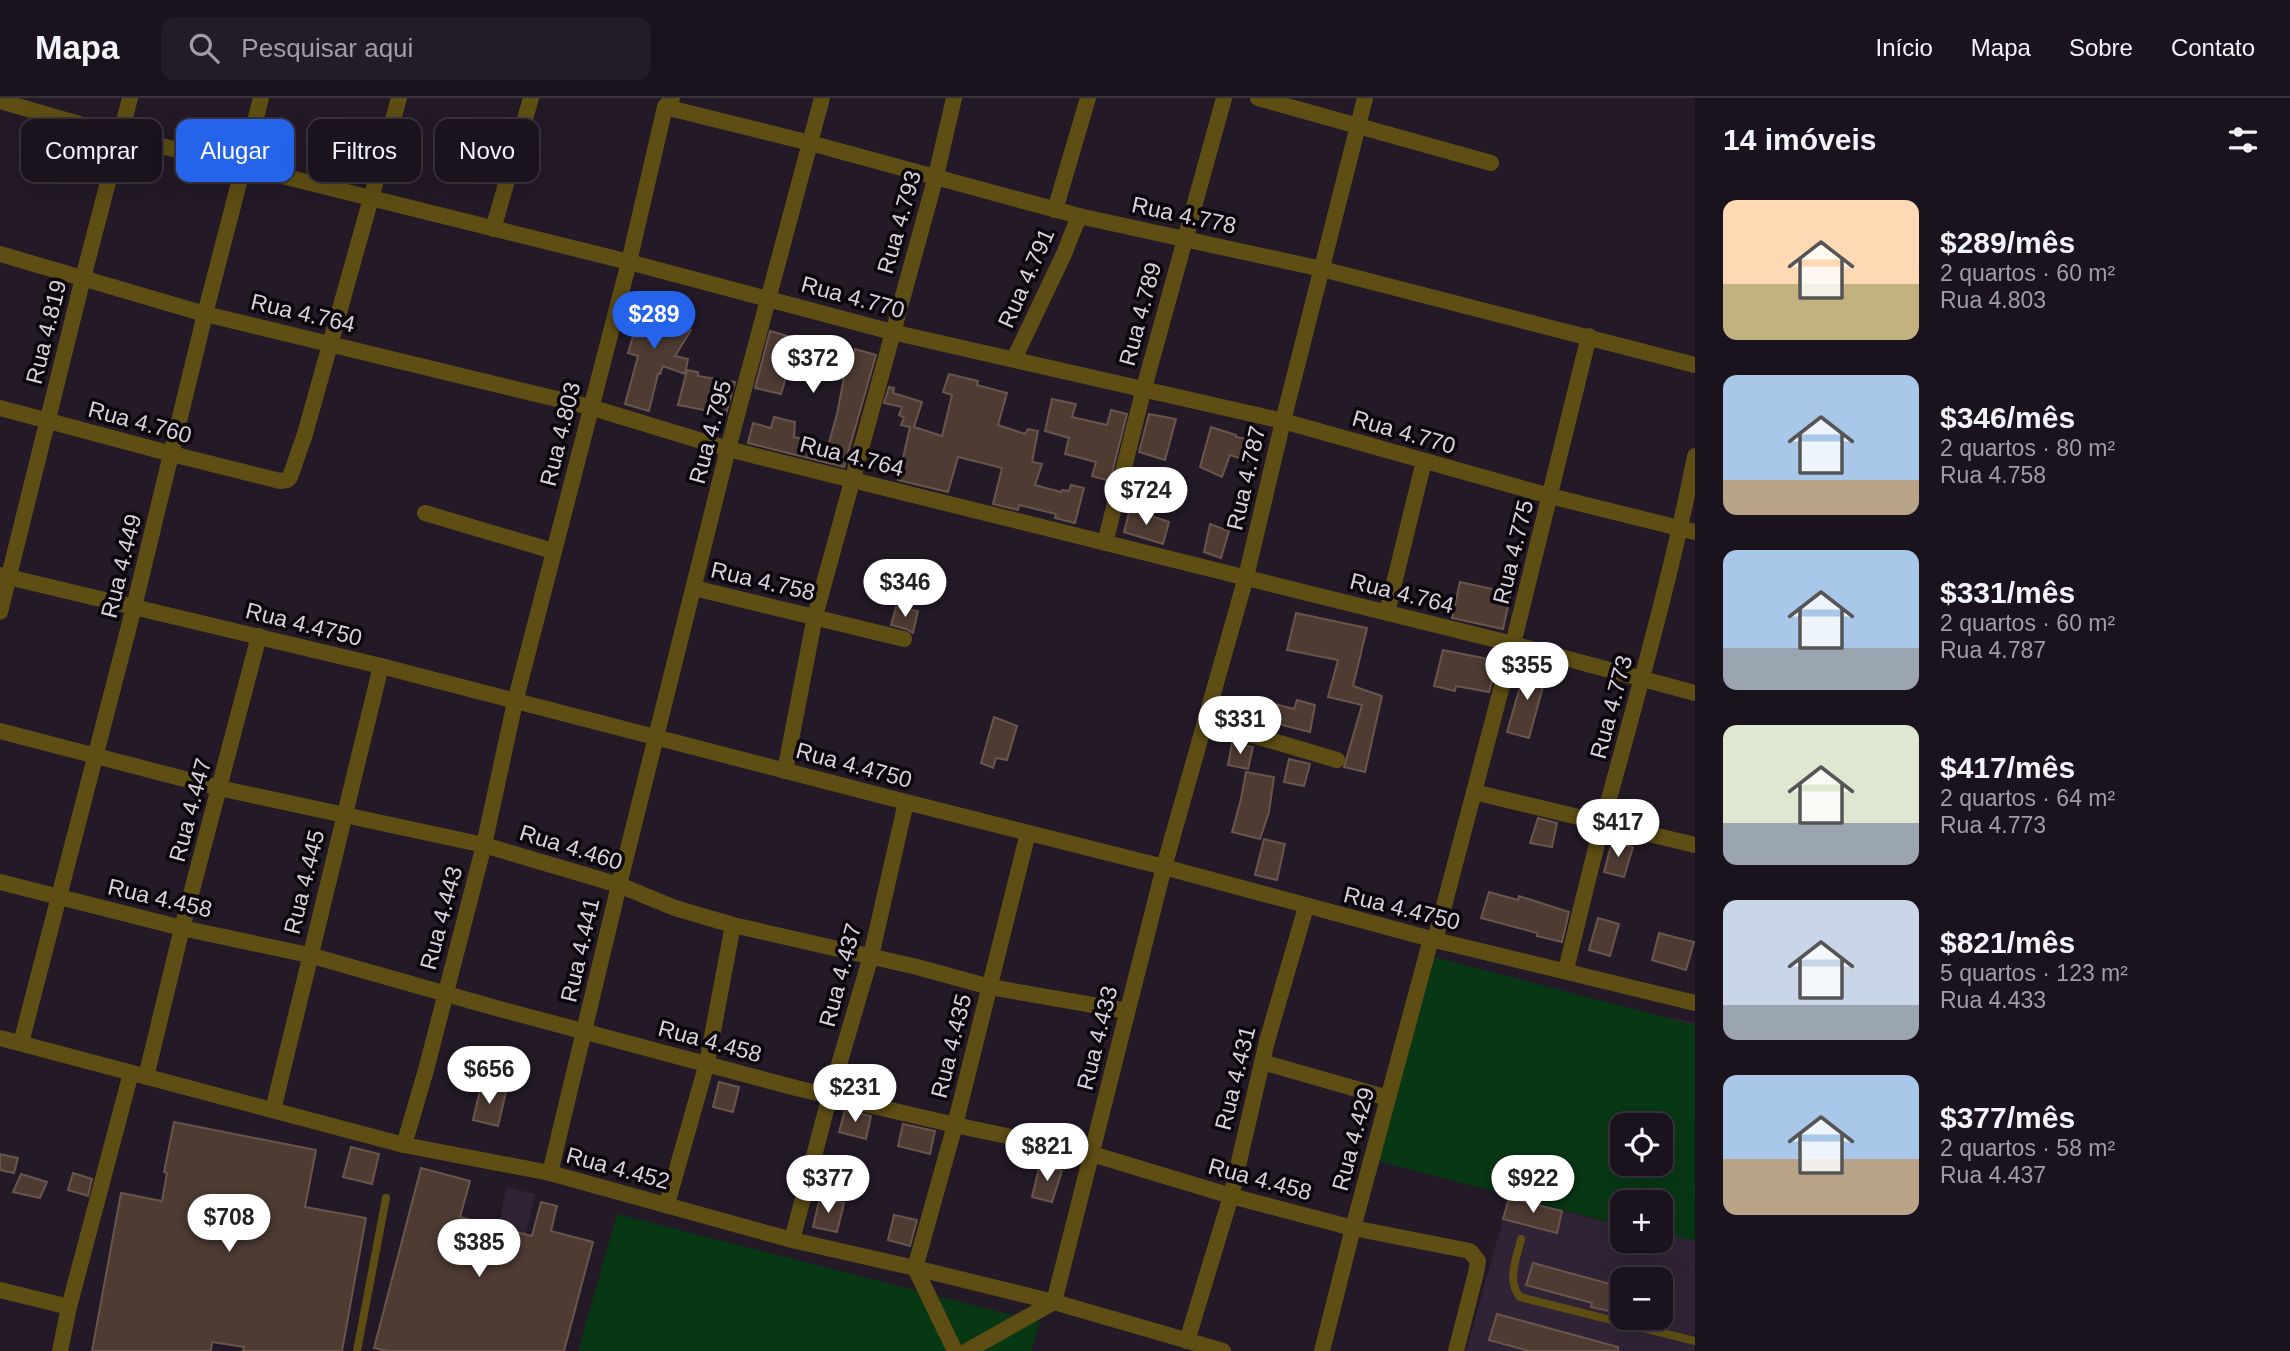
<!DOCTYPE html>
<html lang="pt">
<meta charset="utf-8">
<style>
body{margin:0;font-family:Helvetica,sans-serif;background:#231c26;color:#f1f3f6;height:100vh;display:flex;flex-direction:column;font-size:26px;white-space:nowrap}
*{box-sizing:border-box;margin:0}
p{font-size:23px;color:#9f9ea4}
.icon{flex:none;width:38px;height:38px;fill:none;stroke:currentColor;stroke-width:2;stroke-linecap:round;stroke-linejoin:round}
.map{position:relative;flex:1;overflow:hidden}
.panel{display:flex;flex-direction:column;background:#1a131d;width:595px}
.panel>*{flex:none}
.guide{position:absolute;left:21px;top:21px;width:665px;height:63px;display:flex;gap:14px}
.fabs{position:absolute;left:1610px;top:1015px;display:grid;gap:14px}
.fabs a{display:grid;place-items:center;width:63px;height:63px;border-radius:14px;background:#1a131d;box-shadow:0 7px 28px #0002,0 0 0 2px #38323b;font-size:35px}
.price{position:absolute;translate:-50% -60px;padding:0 16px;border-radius:24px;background:#fff;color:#222;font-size:23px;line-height:46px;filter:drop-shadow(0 2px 4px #0008)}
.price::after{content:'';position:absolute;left:50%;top:42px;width:21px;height:16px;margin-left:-10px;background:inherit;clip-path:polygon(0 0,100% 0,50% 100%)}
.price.active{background:#2563eb;color:#fff}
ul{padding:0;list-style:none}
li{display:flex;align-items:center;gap:21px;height:175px;padding:0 28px}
li span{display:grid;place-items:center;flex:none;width:196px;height:140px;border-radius:14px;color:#555}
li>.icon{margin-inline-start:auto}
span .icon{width:84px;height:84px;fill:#fffc;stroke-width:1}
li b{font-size:30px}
h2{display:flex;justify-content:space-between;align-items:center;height:84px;padding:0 28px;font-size:30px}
.pill{padding:0 24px;border-radius:14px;background:#1a131d;box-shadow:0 7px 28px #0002,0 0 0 2px #38323b;font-size:24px;line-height:63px}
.pill.active{background:#2563eb;color:#fff}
header{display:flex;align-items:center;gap:42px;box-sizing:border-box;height:98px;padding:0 35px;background:#1a131d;border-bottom:2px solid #38323b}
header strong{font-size:33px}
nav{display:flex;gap:38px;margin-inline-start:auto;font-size:24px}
.search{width:490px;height:63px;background:#231c26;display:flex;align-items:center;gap:18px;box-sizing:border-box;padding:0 24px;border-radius:14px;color:#9f9ea4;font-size:26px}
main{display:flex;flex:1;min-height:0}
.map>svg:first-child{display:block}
</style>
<header>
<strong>Mapa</strong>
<div class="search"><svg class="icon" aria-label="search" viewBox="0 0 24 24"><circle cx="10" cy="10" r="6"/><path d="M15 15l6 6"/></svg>Pesquisar aqui</div>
<nav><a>Início</a><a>Mapa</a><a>Sobre</a><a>Contato</a></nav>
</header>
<main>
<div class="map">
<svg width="1695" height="1253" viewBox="0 0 1695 1253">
<rect width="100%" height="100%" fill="#231927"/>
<g fill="#302336" fill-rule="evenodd">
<path d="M1675,920l20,5v328h-229l43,-153 111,27 2,-7v23h39v-39h-35l11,-38h24v-39h-14zM1622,1181h39v39h-39z"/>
<path d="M506,1089l29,7 -9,40 -27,-7z"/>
</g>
<g fill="#083714" fill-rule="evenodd">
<path d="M1426,857l269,70v216l-34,-9v-30h-39v20l-2,3 -249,-66zM1622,1027h39v39h-39z"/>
<path d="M617,1116l423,108 -9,29h-453z"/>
</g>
<g fill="#4e3c33" stroke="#68554b" stroke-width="2">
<path d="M642,200l29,9 -4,15 24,8 -16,26 13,3 -3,15 -22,-8 -3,8h-2l-9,37 -24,-7 13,-48 -10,-3 13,-43 -2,-1z"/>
<path d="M770,233l84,24 1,-6 21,6 -32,112 -96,-24 5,-20 18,5 3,-11 21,5 -1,15 34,9 9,-32 7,-36 -26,-8 -2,5 -27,-7 -8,26 -26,-6z"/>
<path d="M687,272l11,2v4l37,6 -9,32 -48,-9z"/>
<path d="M949,276l29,7 -1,4 30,8 -9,32 27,9 3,-5 10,2 -6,31 10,2 -7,21 26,7 1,-2 7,1 2,-6 13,3 -9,35 -20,-5 1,-4 -37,-9 -1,5 -25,-6 9,-36 -44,-11 -10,35 -50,-12 12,-53 -9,-2 3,-7 -5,-3 3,-8 -18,-4 5,-16 5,1 -1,5 29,9 -8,25 28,9 10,-41 -9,-3z"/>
<path d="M1052,301l24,5 -4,13 35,8 4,-15 16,4 -17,67 -18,-5 4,-14 -31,-8 4,-16 -24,-7z"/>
<path d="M1149,316l27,5 -11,41 -26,-8z"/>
<path d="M1211,329l25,8v2l18,3 -6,21 -18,-6 -8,22 -22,-10z"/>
<path d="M1130,411l39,13 -6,22 -39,-12z"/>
<path d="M1210,426l19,7 -8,27 -17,-6z"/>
<path d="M1460,484l51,11 -8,36 -51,-11z"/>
<path d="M896,509l22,4 -5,22 -7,-4 -15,-4z"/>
<path d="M1296,515l71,15 -14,58 29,10 -17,76 -21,-5 18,-62 -34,-8 10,-37 -51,-10z"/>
<path d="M1443,552l55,11 -9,31 -33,-6 -1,5 -21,-5z"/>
<path d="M1526,568l21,6 -18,66 -22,-6z"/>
<path d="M1297,602l18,5 -5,27 -40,-10 5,-18 19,5z"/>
<path d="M994,619l23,9 -10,34 -11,-2 -3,10 -12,-5z"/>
<path d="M1232,645l21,4 -5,22 -20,-4z"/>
<path d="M1289,661l21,5 -6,22 -20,-4z"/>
<path d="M1246,674l28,5 -5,35 -9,27 -28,-7 9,-33z"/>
<path d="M1538,720l19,5 -5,24 -22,-4z"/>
<path d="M1264,741l21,5 -8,36 -22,-5z"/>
<path d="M1612,744l21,5 -9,30 -20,-5z"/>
<path d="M1489,794l29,8 1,-4 50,16 -7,30 -25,-6v-3l-56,-15z"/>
<path d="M1598,820l21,6 -9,32 -21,-6z"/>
<path d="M1659,835l35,9 -8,28 -34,-10z"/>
<path d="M719,984l20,5 -6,25 -20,-5z"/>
<path d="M481,988l25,6 -8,34 -25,-6z"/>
<path d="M845,1012l26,6 -5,23 -27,-7z"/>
<path d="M174,1024l142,28 -11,57 61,11 -24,133h-99l1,-4 -32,-5 -1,9h-119l29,-158 41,8 5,-28 -3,-1z"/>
<path d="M903,1026l32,7 -5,23 -32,-8z"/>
<path d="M351,1049l28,7 -7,30 -29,-7z"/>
<path d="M0,1056l18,4 -4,15 -14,-3z"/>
<path d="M1040,1066l22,7 -10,31 -20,-5z"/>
<path d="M421,1070l49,13 -10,36 72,19 9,-34 16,4 -6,25 42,11 -29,109h-177l-13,-3z"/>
<path d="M73,1075l19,6 -4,17 -20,-6z"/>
<path d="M21,1076l26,8 -7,16 -27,-6z"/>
<path d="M820,1099l24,6 -7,29 -24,-5z"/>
<path d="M1509,1100l53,13 -5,22 -54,-14z"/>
<path d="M894,1117l23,5 -7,26 -22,-6z"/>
<path d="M1533,1165l88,24 -7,25 -23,-5 1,-4 -66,-18z"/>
<path d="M1497,1216l121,33v4h-89l-40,-11z"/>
</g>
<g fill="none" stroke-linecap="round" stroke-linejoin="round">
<g stroke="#5e4e14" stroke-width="8">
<path d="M1521,1141c-4,18 -15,42 -1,58l175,44"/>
<path d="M357,1253l29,-153"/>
</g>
<g stroke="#5e4e14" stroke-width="16">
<path d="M1258,0l233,65"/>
<path d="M0,3l121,35 508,126 263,70 391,89 267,75 145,36"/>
<path d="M665,9l145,36 269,73 243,53 373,96"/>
<path d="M1055,112l33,-112"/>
<path d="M493,131l38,-131"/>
<path d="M0,156l205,60 385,93 138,42 785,195 182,49"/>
<path d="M1014,261l50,-105 15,-38"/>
<path d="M0,310l172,46 108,27 7,-1 3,-3 15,-43 94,-336"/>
<path d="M425,415l128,38"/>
<path d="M1105,445l39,-155 80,-290"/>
<path d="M0,477l381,91 525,136 258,65 271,73 260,63"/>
<path d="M694,490l210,51"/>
<path d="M0,514l83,-334 47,-180"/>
<path d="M1387,514l37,-151"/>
<path d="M1205,623l132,39"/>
<path d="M0,633l219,57 265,57 135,40 56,23 58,17 184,42 73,20 137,24"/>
<path d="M785,673l30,-155 121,-440 18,-78"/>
<path d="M1474,694l221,53"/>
<path d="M0,784l182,46 127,27 187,53 300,80 159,37 137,29 139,42 122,32 117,23 8,10 -2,12 -20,78"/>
<path d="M1435,842l78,-296 76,-308"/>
<path d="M1566,872c12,-50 24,-100 37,-149 33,-122 68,-242 92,-365"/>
<path d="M0,940l404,107 146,28 242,67 123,28 139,34 169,49"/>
<path d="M21,945l113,-436 71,-293 56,-216"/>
<path d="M1262,964l126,36"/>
<path d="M146,979l36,-149 77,-292"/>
<path d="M273,1012l108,-444"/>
<path d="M404,1047l22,-75 58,-225 31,-143 114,-440 36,-155 7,-9"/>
<path d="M550,1075l69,-288 109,-436 94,-351"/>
<path d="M667,1106l40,-141 26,-138"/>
<path d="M792,1142l38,-145 41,-139 35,-154"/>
<path d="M0,1192l69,17"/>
<path d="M1187,1243l44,-145 36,-155 39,-134"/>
<path d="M60,1253l9,-44 62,-234"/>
<path d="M955,1253l-40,-83 40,-143 73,-292"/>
<path d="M967,1253l87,-49 110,-435 82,-290 37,-156 82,-323"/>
<path d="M1322,1253l31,-123 78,-289"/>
</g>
</g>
<g text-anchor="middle" stroke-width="7" stroke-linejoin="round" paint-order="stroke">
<g font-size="23" fill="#d9d2dc" stroke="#0a060b">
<text transform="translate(1184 117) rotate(12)" y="8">Rua 4.778</text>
<text transform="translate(899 124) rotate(-74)" y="8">Rua 4.793</text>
<text transform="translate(1026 180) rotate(-66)" y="8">Rua 4.791</text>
<text transform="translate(853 199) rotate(15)" y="8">Rua 4.770</text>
<text transform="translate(303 215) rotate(13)" y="8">Rua 4.764</text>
<text transform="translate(1140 216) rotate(-75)" y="8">Rua 4.789</text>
<text transform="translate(46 234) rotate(-76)" y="8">Rua 4.819</text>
<text transform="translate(140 324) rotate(15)" y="8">Rua 4.760</text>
<text transform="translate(710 334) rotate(-75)" y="8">Rua 4.795</text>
<text transform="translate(1404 334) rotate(16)" y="8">Rua 4.770</text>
<text transform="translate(560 336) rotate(-76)" y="8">Rua 4.803</text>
<text transform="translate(852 358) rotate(14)" y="8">Rua 4.764</text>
<text transform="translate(1246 380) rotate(-77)" y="8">Rua 4.787</text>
<text transform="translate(1513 454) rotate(-76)" y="8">Rua 4.775</text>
<text transform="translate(121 468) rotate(-76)" y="8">Rua 4.449</text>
<text transform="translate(763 483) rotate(13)" y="8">Rua 4.758</text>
<text transform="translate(1402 495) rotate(14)" y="8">Rua 4.764</text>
<text transform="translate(304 526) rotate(14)" y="8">Rua 4.4750</text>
<text transform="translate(1611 609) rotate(-75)" y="8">Rua 4.773</text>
<text transform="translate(854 667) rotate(15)" y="8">Rua 4.4750</text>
<text transform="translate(190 712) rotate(-75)" y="8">Rua 4.447</text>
<text transform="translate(571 749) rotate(17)" y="8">Rua 4.460</text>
<text transform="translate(304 784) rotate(-76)" y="8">Rua 4.445</text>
<text transform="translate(160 800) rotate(13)" y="8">Rua 4.458</text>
<text transform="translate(1402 810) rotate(14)" y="8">Rua 4.4750</text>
<text transform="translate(441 820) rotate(-75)" y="8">Rua 4.443</text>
<text transform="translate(580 852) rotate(-77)" y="8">Rua 4.441</text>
<text transform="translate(840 877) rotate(-75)" y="8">Rua 4.437</text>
<text transform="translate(1097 940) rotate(-76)" y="8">Rua 4.433</text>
<text transform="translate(710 943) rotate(15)" y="8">Rua 4.458</text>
<text transform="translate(951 948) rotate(-76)" y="8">Rua 4.435</text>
<text transform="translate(1235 980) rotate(-76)" y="8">Rua 4.431</text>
<text transform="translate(1353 1041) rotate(-75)" y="8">Rua 4.429</text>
<text transform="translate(618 1070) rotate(15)" y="8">Rua 4.452</text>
<text transform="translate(1260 1081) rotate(15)" y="8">Rua 4.458</text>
</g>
</g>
</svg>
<div class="fabs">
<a><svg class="icon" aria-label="locate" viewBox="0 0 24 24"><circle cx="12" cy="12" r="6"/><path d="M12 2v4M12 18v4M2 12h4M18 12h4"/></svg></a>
<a>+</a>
<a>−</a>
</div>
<b class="price active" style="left:654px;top:253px">$289</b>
<b class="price" style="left:813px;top:297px">$372</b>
<b class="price" style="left:1146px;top:429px">$724</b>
<b class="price" style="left:905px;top:521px">$346</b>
<b class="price" style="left:1527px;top:604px">$355</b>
<b class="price" style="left:1240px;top:658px">$331</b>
<b class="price" style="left:1618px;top:761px">$417</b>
<b class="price" style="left:489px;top:1008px">$656</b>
<b class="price" style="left:855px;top:1026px">$231</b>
<b class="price" style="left:1047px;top:1085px">$821</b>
<b class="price" style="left:828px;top:1117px">$377</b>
<b class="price" style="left:1533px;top:1117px">$922</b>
<b class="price" style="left:229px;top:1156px">$708</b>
<b class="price" style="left:479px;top:1181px">$385</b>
<div class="guide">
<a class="pill">Comprar</a>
<a class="pill active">Alugar</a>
<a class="pill">Filtros</a>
<a class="pill">Novo</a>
</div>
</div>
<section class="panel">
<h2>14 imóveis<svg class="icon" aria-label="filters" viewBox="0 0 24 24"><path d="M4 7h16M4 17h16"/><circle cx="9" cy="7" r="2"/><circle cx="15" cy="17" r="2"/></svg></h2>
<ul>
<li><span style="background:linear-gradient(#ffd9b3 60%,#c2b280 0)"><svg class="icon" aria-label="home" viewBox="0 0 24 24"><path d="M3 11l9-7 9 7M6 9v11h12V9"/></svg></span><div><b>$289/mês</b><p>2 quartos · 60 m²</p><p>Rua 4.803</p></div></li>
<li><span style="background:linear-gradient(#a9c7e8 75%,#b9a48a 0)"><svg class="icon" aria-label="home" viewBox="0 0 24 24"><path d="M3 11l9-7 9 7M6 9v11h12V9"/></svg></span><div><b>$346/mês</b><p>2 quartos · 80 m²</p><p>Rua 4.758</p></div></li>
<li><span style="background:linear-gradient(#a9c7e8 70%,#9aa5b1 0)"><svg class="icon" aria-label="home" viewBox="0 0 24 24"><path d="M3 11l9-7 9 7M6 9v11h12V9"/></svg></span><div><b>$331/mês</b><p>2 quartos · 60 m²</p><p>Rua 4.787</p></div></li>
<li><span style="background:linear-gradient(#dfe7d0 70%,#9aa5b1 0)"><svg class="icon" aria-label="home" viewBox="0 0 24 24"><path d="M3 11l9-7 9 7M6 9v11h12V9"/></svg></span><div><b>$417/mês</b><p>2 quartos · 64 m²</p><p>Rua 4.773</p></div></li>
<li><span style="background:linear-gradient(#c9d6e8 75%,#9aa5b1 0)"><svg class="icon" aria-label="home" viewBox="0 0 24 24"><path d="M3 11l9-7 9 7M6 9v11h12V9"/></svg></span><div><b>$821/mês</b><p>5 quartos · 123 m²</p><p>Rua 4.433</p></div></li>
<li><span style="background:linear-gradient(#a9c7e8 60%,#b9a48a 0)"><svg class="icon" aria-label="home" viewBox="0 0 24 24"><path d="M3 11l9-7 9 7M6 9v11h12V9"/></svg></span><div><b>$377/mês</b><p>2 quartos · 58 m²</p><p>Rua 4.437</p></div></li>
</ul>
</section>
</main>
